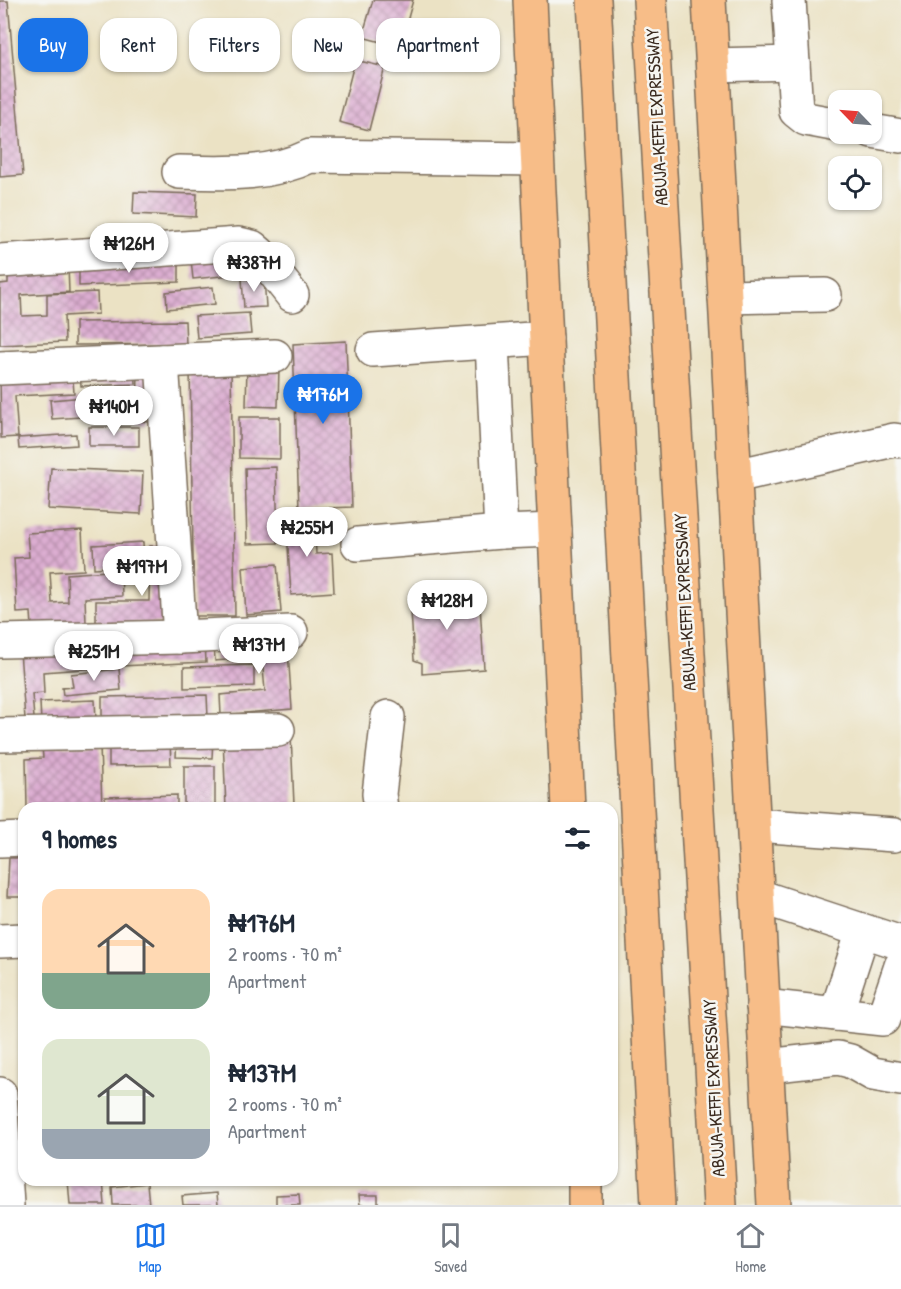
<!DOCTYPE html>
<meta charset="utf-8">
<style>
body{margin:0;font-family:"Patrick Hand",sans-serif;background:#f2f2f3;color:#1f2937;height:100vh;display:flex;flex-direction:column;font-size:22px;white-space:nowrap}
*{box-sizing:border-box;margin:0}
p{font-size:20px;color:#747a83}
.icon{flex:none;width:33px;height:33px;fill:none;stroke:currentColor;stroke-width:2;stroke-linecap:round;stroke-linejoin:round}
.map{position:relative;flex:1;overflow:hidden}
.sheet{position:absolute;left:18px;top:802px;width:600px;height:384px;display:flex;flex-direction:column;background:#fff;border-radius:18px;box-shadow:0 2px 4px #0004}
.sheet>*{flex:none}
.banner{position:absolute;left:18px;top:18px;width:600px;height:54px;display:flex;gap:12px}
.needle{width:39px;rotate:295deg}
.buttons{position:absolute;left:828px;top:90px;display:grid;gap:12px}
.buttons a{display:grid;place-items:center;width:54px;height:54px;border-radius:12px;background:#fff;box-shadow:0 2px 4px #0004;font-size:30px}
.price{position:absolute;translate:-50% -51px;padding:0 14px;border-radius:21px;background:#fff;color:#222;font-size:20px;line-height:39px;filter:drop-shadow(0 2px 3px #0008)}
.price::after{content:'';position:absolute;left:50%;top:36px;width:18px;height:14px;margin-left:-9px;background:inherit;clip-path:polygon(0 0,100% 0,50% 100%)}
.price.current{background:#1a73e8;color:#fff}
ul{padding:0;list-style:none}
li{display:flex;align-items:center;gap:18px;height:150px;padding:0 24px}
li span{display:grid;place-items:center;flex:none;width:168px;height:120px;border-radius:18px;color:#555}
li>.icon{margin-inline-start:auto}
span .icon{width:72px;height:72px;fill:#fffc;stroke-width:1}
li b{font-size:26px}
h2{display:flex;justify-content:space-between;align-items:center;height:72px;padding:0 24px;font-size:26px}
.pill{padding:0 21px;border-radius:18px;background:#fff;box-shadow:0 2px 4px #0004;font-size:21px;line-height:54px}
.pill.current{background:#1a73e8;color:#fff}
.menu{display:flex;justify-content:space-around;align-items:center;height:84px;border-top:2px solid #e0e1e3;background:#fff;font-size:16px;color:#747a83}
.menu a{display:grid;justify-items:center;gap:3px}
.menu .current{color:#1a73e8}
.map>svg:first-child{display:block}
</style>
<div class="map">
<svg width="901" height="1205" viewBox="0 0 901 1205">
<defs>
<pattern id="building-cross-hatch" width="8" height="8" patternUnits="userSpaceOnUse" patternTransform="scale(1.5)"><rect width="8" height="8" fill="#dcadd1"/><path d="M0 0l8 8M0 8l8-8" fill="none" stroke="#b48da9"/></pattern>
</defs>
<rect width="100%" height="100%" fill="#f6f6f2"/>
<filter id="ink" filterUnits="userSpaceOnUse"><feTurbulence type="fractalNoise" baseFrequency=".0167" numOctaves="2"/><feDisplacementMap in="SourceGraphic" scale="12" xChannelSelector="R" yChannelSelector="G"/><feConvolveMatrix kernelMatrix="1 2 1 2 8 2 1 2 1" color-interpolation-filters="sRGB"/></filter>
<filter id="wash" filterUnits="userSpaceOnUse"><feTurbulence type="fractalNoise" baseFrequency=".008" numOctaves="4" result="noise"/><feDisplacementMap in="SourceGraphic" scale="24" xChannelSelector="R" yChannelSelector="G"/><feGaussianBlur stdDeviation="1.35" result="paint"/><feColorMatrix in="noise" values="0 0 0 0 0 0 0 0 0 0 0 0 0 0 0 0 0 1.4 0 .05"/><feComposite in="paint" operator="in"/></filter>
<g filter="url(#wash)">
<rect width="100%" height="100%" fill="#ebe2c4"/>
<g id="blocks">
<g fill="url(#building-cross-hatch)">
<path d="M373,0h40l-13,47 -38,-10z"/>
<path d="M0,1h8l15,174 -23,2z"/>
<path d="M355,60l30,7 -16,63 -30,-8z"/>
<path d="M134,192l63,2 -1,23 -63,-3z"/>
<path d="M250,253l1,20 -58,6 -2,-19z"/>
<path d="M179,261v21l-100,4v-21z"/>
<path d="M68,265l1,27 -48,3 1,21 25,-1v-21l50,-2 1,22 -34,2 1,26 -65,3v-61l8,-1v-16z"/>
<path d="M264,277l2,30 -22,1 -2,-29z"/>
<path d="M213,287l2,17 -48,5 -1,-17z"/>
<path d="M249,313l2,21 -54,4 -2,-22z"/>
<path d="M185,321l1,23 -111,1v-23z"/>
<path d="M346,341l6,166 -53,2 -6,-165z"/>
<path d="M247,366l32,1 -1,40 -32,-1z"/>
<path d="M72,367l2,26 -59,3 3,41 -17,1 -1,-59z"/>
<path d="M135,367l1,17 -55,2 -1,-17z"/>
<path d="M231,367l4,249h-41l-4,-248z"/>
<path d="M138,372l14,1 -1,49 -14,-1z"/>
<path d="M109,395l1,20 -58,4 -2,-19z"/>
<path d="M239,417h41v42l-41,-1z"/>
<rect x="89" y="427" width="50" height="19"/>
<path d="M76,434l1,11 -58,4 -1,-11z"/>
<path d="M276,467l2,76 -31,1 -2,-76z"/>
<path d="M51,468l92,4 -2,42 -93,-5z"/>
<path d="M314,513l2,41 16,-1 2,39 -43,3 -5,-80z"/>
<path d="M82,530l2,40 -34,2 2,31 16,-1 -1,-28 54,-4 1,26 -37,2 1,25 -54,3 -1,-14 -14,1 -3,-55 15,-1 -2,-24z"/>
<path d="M143,542l1,23 -50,3 -1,-23z"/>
<path d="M150,546h17v77h-71v-22h53z"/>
<path d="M277,564l4,48 -35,3 -3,-48z"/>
<path d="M479,589l5,80 -62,5v-11l-8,-3 -4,-66z"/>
<path d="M287,636l5,73 -71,6 -1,-20 45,-4 -3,-34 -47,4 -1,-19z"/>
<path d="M205,642l1,20 -107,5v-21z"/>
<path d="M95,645l2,23 -54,4 1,21 -12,1 2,24 -9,1 -5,-68z"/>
<path d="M254,665v21l-70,2v-21z"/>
<path d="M119,669l2,21 -58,5 -1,-7 11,-1 -2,-13z"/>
<path d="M207,695l1,23 -106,2v-23z"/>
<path d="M95,700l1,20 -55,2 -1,-20z"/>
<path d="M291,735l3,70 -68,3 -3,-70z"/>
<path d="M177,738l36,1 -1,19 -36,-1z"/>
<path d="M170,741l1,24 -62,1v-24z"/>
<path d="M100,745l2,63h-75l-1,-49 17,-1 -1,-11z"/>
<rect x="184" y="766" width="31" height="42"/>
<path d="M177,795v13h-71l-1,-11z"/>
<path d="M9,858h15v39h-17z"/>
<path d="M68,1180h35l2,25h-35z"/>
<path d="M147,1183l2,22h-36l-1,-18z"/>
<path d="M217,1193l1,12h-35l-1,-9z"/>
<path d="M299,1194l1,11h-24v-10z"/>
<path d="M359,1195h19v10h-18z"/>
</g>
</g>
</g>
<g filter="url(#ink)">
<use href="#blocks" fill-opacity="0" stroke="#796a58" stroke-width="1.5"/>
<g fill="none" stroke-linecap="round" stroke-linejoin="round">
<defs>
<g id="minor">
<path d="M789,0l7,111 10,8 32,6"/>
<path d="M713,65l80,-2"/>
<path d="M872,131l29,5"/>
<path d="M179,172c43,1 91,4 131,-16l227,3"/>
<path d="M0,261l239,-17 13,3 7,6 33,42"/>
<path d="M725,297l100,-2"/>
<path d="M492,343l9,189"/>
<path d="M373,350l173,-12"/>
<path d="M162,361l18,276"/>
<path d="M0,368l275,-12"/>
<path d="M735,476l159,-36 7,1"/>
<path d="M358,544l143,-12 54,-2"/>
<path d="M0,641l180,-4 111,-5"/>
<path d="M0,735l278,-5"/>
<path d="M381,808l-2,-14 9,-77"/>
<path d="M754,825l140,10"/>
<path d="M0,840l24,-1"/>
<path d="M758,896l143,47"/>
<path d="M0,941l24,-1"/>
<path d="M763,1006l120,13 18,-53"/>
<path d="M836,1014l27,-83"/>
<path d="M767,1066l71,-8 12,3 23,13 28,5"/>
<path d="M0,1094l7,111"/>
</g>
<g id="major">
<path d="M530,0l38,808"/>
<path d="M709,0l65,1205"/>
<path d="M585,1180v25"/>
</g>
<g id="highway">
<path d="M594,0l64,1205"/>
<path d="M650,0l70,1205"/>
</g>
</defs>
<use href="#minor" stroke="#796a58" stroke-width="36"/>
<use href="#major" stroke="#796a58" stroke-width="36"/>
<use href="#highway" stroke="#796a58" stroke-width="36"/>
<use href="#minor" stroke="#fff" stroke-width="33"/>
<use href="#major" stroke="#f7bd88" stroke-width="33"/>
<use href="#highway" stroke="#f7bd88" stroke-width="33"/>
</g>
</g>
<g text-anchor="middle" stroke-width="5" stroke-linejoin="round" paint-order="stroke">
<g font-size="18" fill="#3b2a1e" stroke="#f6f6f2">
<text transform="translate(657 117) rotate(-93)" y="6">ABUJA-KEFFI EXPRESSWAY</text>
<text transform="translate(685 602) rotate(-93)" y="6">ABUJA-KEFFI EXPRESSWAY</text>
<text transform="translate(714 1088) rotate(-93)" y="6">ABUJA-KEFFI EXPRESSWAY</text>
</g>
</g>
</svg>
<div class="buttons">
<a><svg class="needle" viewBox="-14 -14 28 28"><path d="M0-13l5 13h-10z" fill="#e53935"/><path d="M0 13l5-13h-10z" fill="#747a83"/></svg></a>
<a><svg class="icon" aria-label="locate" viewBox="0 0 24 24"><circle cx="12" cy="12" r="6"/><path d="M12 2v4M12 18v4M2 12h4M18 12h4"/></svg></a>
</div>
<b class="price" style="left:129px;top:274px">₦126M</b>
<b class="price" style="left:254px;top:293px">₦387M</b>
<b class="price current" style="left:323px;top:425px">₦176M</b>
<b class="price" style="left:114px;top:437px">₦140M</b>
<b class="price" style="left:307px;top:558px">₦255M</b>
<b class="price" style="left:142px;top:597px">₦197M</b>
<b class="price" style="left:447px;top:631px">₦128M</b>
<b class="price" style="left:259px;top:675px">₦137M</b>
<b class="price" style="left:94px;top:682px">₦251M</b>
<div class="banner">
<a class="pill current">Buy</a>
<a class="pill">Rent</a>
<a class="pill">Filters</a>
<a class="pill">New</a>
<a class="pill">Apartment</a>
</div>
<section class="sheet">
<h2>9 homes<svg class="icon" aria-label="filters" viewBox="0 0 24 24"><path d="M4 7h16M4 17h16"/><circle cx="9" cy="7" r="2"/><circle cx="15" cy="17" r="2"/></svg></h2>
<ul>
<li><span style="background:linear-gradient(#ffd9b3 70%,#7fa58c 0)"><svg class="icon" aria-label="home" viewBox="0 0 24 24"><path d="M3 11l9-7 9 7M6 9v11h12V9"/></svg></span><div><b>₦176M</b><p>2 rooms · 70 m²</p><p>Apartment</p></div></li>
<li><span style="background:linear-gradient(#dfe7d0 75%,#9aa5b1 0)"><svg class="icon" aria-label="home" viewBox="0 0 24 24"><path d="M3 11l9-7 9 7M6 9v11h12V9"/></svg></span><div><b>₦137M</b><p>2 rooms · 70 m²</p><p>Apartment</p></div></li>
</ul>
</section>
</div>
<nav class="menu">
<a class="current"><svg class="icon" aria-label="map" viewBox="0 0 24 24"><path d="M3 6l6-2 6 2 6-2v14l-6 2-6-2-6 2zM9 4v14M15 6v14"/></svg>Map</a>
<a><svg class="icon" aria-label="saved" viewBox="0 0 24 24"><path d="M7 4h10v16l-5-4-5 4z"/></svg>Saved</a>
<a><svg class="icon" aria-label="home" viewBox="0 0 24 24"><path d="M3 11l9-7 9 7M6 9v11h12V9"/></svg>Home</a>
</nav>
